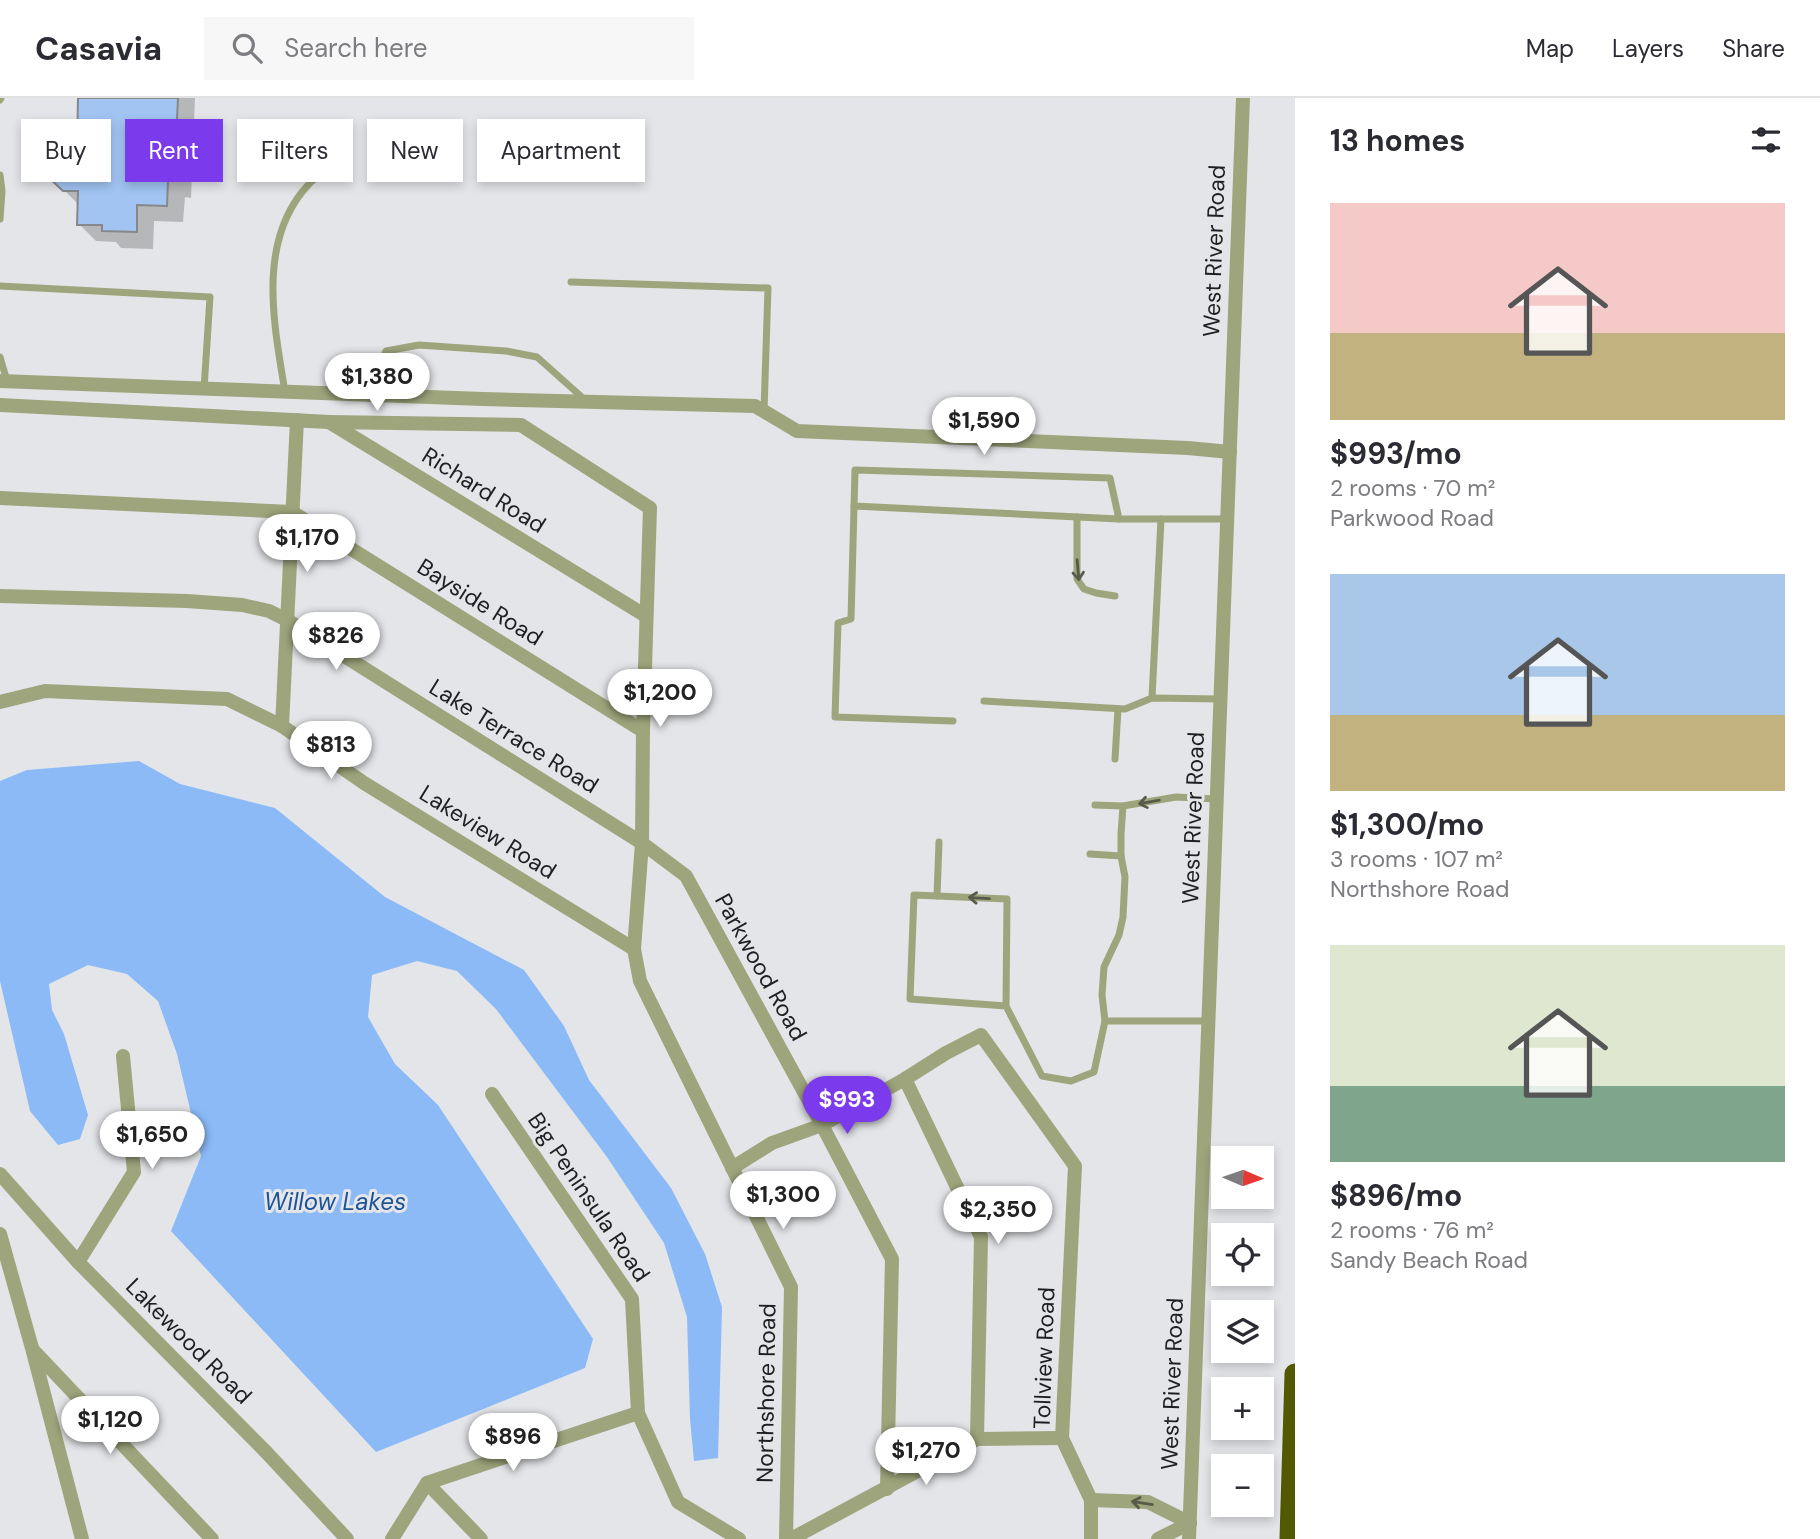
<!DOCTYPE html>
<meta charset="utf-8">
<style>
body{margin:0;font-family:"DM Sans",sans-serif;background:#f7f7f7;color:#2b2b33;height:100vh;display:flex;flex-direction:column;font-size:26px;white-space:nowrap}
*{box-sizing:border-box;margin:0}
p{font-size:23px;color:#7c7c81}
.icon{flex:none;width:38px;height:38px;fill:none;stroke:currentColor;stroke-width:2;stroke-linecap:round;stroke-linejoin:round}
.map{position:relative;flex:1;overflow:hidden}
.sheet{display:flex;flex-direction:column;background:#fff;width:525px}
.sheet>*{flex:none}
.top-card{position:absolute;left:21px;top:21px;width:665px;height:63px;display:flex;gap:14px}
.needle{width:46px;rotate:92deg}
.fabs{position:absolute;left:1211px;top:1048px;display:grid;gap:14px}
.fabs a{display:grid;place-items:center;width:63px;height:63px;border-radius:0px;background:#fff;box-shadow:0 4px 10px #0003;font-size:35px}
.price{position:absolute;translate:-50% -60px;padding:0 16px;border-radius:24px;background:#fff;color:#222;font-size:23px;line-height:46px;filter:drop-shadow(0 2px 4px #0008)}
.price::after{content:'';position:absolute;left:50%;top:42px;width:21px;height:16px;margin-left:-10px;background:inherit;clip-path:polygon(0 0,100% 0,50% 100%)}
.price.on{background:#7c3aed;color:#fff}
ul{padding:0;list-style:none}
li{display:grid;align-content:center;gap:14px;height:371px;padding:0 35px}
li span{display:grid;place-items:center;height:217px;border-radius:0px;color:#555}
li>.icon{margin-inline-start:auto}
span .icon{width:126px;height:126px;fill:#fffc;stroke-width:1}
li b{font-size:30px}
h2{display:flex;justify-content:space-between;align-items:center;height:84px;padding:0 35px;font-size:30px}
.tag{padding:0 24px;border-radius:0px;background:#fff;box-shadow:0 4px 10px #0003;font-size:24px;line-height:63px}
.tag.on{background:#7c3aed;color:#fff}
header{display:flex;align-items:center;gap:42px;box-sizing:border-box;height:98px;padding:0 35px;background:#fff;border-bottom:2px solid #e1e1e2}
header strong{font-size:33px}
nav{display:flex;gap:38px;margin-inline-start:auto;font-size:24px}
.search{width:490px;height:63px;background:#f7f7f7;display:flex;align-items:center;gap:18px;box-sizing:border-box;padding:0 24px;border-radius:0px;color:#7c7c81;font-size:26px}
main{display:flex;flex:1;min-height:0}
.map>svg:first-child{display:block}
</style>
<header>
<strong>Casavia</strong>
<div class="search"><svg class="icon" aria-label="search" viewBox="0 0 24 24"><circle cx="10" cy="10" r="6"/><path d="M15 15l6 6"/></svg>Search here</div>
<nav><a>Map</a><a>Layers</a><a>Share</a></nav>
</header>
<main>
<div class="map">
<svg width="1295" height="1441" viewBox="0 0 1295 1441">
<rect width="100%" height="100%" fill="#e3e5e8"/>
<path fill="#8bbaf7" d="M139,663l41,23 95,24 110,89 139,73 40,56 25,54 82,108 34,66 17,53 -4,151 -24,3 -4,-42 -3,-102 -23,-74 -57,-86 -111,-148 -39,-38 -40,-10 -45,14 -4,42 27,47 43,41 155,234 -8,29 -209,84 -205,-221 30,-75 -24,-102 -19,-53 -31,-27 -39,-9 -39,19 3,26 12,24 24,81 -8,24 -22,6 -28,-34 -30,-130v-200l27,-11z"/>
<path fill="#0003" d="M80,0h115l-4,100 -6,-1 -2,25 -29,-1 -1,28 -32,-1 -5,-6 -20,-1 -17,-17v-19l-30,-30 30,-27z"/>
<path fill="#a1c4f2" stroke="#86888b" stroke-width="2" d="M78,0h100l-4,83h-6l-1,25 -30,-1v27l-35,-1v-6h-25l1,-34h-15l-17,-16 31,-28z"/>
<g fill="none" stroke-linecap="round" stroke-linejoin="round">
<g stroke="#9ea57c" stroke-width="7">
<path d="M0,2l1,-2"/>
<path d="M0,77l2,16 -2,28"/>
<path d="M571,184l197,6 -4,123"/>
<path d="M0,188l210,11 -6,92"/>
<path d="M0,259l7,24"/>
<path d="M285,294c-11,-68 -29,-152 24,-208 6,-7 15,-11 23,-16"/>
<path d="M375,297l4,-27 7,-17 33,-6 87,6 31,6 47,42"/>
<path d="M854,408l265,13"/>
<path d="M1077,419v62l7,10 12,4 19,3"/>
<path d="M1152,600l9,-179"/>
<path d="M984,603l141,8 27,-11 68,1"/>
<path d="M953,623l-118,-4 3,-94 13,-4 4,-149 255,8 9,41h108"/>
<path d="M1115,661l3,-50"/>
<path d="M1095,707l28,1"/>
<path d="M1090,756l31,2"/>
<path d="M937,798l2,-54"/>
<path d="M1006,908l1,-107 -93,-4 -4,104 96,7 36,70 29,5 23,-9 11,-51h103"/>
<path d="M1105,923l-3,-26 2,-28 15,-32 4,-18 2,-40 -4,-21v-22l2,-28 53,-9 40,2"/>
</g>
<g stroke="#9ea57c" stroke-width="14">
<path d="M0,283l483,18 272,7 42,25 391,17 42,4"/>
<path d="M0,307l329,17 317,194"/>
<path d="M329,324l192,3 129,83 -7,223 -1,112 -8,106 6,32 151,306 -5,252"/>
<path d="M0,400l292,14 351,219"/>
<path d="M0,498l187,5 55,4 27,6 18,9 355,223 44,33 136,249 70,134 -5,230"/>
<path d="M0,604l45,-11 182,8 55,27 82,57 270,166"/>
<path d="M282,628l15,-306"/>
<path d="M905,981l76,158 -4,202"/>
<path d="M492,996l140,205 6,114 40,89 61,37"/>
<path d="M732,1070l40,-25 50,-18 83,-46 41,-26 35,-18 94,131 -13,272 29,62v39"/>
<path d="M0,1076l78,88 189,191 80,86"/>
<path d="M0,1136l32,114 50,191"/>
<path d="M78,1164l56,-90 -11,-116"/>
<path d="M33,1252l179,189"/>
<path d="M427,1385l54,56"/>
<path d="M1091,1402l57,2 42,21"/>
<path d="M392,1441l35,-56 211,-70"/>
<path d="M791,1441l186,-100 85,-1"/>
<path d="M1158,1441l32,-16"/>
<path d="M1189,1441l54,-1441"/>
</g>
<path stroke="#525900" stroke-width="21" d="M1290,1441l5,-165"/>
</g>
<defs><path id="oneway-shaft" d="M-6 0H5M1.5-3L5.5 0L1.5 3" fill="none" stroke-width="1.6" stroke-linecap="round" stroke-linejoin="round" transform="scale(1.75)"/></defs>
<g stroke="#585b49">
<use href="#oneway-shaft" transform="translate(1078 472) rotate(85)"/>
<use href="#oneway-shaft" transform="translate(1149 704) rotate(170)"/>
<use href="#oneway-shaft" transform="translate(979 800) rotate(-177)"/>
<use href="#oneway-shaft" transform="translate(1142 1405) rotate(-171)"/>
</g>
<g text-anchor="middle" stroke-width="6" stroke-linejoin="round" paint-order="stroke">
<g font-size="23" fill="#1e1f20" stroke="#e3e5e8">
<text transform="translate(1214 153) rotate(-88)" y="8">West River Road</text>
<text transform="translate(484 392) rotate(32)" y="8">Richard Road</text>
<text transform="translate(480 504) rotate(32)" y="8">Bayside Road</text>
<text transform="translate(514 638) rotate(32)" y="8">Lake Terrace Road</text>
<text transform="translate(1193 720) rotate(-88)" y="8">West River Road</text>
<text transform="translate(488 734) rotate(32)" y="8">Lakeview Road</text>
<text transform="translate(761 869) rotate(61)" y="8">Parkwood Road</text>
<text transform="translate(589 1099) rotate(56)" y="8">Big Peninsula Road</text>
<text transform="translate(189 1243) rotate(45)" y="8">Lakewood Road</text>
<text transform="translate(1044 1260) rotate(-88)" y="8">Tollview Road</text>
<text transform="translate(1172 1286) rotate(-88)" y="8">West River Road</text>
<text transform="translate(766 1295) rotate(-89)" y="8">Northshore Road</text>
</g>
<g font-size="24" font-style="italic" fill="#1d5498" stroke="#e3e5e8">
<text x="335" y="1112">Willow Lakes</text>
</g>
</g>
</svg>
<div class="fabs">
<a><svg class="needle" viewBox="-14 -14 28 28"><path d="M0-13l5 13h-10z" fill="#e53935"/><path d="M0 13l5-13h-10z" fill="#7c7c81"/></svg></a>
<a><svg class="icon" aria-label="locate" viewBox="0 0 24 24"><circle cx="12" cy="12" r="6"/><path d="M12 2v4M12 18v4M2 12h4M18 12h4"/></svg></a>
<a><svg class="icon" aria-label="layers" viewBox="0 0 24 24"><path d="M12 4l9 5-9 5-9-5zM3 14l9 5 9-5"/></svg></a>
<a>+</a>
<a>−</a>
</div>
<b class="price" style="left:377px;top:315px">$1,380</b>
<b class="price" style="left:984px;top:359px">$1,590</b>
<b class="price" style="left:307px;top:476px">$1,170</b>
<b class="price" style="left:336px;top:574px">$826</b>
<b class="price" style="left:660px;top:631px">$1,200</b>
<b class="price" style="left:331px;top:683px">$813</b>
<b class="price on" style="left:847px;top:1038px">$993</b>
<b class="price" style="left:152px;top:1073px">$1,650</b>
<b class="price" style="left:783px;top:1133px">$1,300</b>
<b class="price" style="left:998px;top:1148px">$2,350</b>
<b class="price" style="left:110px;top:1358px">$1,120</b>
<b class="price" style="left:513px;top:1375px">$896</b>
<b class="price" style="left:926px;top:1389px">$1,270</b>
<div class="top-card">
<a class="tag">Buy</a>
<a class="tag on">Rent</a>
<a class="tag">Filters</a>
<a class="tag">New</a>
<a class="tag">Apartment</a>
</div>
</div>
<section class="sheet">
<h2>13 homes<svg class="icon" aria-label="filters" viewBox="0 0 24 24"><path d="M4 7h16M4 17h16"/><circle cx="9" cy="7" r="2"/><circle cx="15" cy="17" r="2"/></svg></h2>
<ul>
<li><span style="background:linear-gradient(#f6c9c9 60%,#c2b280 0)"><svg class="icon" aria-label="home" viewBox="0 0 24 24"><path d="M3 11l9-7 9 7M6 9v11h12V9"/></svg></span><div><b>$993/mo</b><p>2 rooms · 70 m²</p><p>Parkwood Road</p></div></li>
<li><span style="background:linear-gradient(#a9c7e8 65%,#c2b280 0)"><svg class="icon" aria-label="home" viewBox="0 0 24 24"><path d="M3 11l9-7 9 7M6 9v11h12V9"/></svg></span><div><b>$1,300/mo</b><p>3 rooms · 107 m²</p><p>Northshore Road</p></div></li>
<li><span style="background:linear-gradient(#dfe7d0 65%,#7fa58c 0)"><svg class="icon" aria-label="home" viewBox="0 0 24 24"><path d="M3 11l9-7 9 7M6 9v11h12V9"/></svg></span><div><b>$896/mo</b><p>2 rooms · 76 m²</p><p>Sandy Beach Road</p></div></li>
</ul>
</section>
</main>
